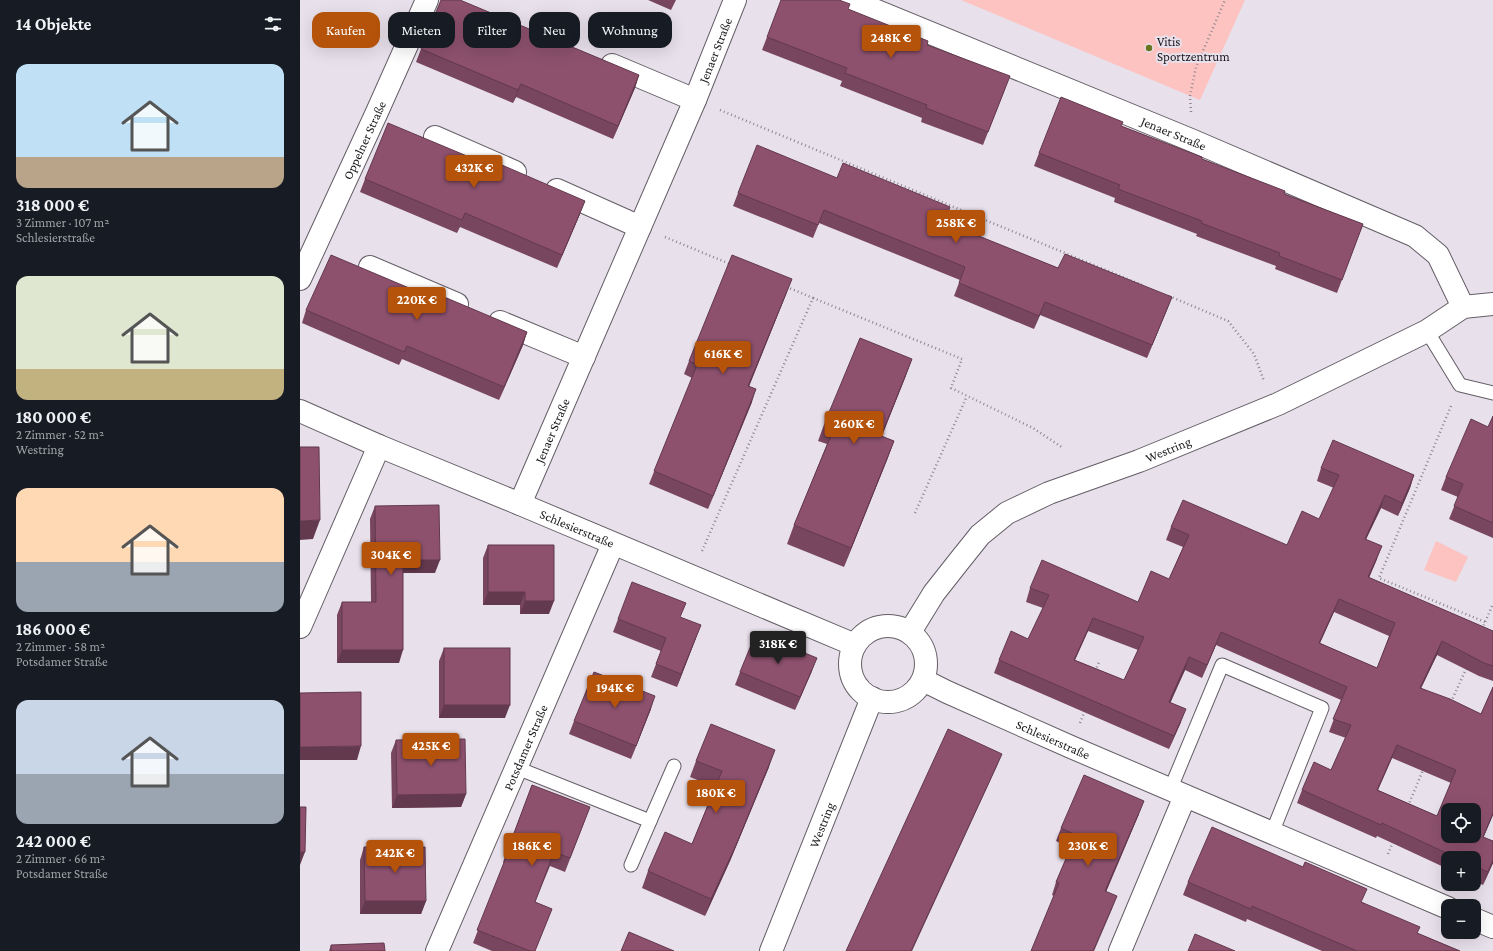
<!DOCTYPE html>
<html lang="de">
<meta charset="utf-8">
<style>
body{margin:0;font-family:"Crimson Pro",serif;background:#242831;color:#f1f3f6;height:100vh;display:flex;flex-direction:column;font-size:15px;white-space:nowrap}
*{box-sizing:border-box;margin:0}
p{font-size:13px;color:#9ea1a6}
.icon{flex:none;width:22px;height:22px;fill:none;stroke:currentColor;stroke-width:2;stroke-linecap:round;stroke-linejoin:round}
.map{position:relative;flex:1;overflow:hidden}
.panel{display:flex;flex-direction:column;background:#171b24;width:300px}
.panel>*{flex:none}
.guide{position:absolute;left:12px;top:12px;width:380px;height:36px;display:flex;gap:8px}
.tools{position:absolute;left:1141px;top:803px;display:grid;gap:8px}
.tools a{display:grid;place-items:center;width:40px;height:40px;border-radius:8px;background:#171b24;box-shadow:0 4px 16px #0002;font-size:20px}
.price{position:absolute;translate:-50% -34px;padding:0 9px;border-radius:4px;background:#b45309;color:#fff;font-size:13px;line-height:26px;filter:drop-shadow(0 1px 2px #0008)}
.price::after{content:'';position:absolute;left:50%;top:24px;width:12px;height:9px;margin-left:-6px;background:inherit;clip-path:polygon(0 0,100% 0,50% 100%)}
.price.on{background:#222;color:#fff}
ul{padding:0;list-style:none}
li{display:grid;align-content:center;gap:8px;height:212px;padding:0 16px}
li span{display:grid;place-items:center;height:124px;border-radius:12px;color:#555}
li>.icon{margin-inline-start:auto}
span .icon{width:72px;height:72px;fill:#fffc;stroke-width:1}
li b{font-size:17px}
h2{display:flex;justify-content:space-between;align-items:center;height:48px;padding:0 16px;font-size:17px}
.tag{padding:0 14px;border-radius:12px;background:#171b24;box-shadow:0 4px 16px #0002;font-size:14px;line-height:36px}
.tag.on{background:#b45309;color:#fff}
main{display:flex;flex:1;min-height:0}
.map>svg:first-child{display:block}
</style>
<main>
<section class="panel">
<h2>14 Objekte<svg class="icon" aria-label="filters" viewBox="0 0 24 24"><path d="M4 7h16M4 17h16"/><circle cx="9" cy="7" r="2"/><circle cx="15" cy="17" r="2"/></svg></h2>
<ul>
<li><span style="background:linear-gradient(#bfe0f5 75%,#b9a48a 0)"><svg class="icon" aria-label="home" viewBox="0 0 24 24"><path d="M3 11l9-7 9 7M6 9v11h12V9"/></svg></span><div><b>318 000 €</b><p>3 Zimmer · 107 m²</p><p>Schlesierstraße</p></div></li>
<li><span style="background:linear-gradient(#dfe7d0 75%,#c2b280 0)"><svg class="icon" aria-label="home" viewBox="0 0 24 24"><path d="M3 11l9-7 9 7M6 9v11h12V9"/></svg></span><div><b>180 000 €</b><p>2 Zimmer · 52 m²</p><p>Westring</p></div></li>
<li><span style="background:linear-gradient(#ffd9b3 60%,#9aa5b1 0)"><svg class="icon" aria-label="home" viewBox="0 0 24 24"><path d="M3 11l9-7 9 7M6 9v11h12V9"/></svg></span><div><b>186 000 €</b><p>2 Zimmer · 58 m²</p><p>Potsdamer Straße</p></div></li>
<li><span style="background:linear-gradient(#c9d6e8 60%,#9aa5b1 0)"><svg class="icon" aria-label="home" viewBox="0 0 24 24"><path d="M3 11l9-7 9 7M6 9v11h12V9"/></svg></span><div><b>242 000 €</b><p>2 Zimmer · 66 m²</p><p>Potsdamer Straße</p></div></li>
</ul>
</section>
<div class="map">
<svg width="1193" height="951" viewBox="0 0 1193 951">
<rect width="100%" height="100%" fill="#e8e0eb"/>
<g fill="#fdc3c0">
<path d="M661,0h284l-45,100z"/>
<path d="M1136,541l32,16 -12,25 -32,-12z"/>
</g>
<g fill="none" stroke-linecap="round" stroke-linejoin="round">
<defs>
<g id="service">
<path d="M1127,331l33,54 33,8"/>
<path d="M217,768l133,53 -19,44"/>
<path d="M870,790l52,-125 100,43 -50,125"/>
<path d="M350,821l24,-55"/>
</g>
<g id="minor">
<path id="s1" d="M550,0l341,140 224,96 23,19 25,52"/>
<path d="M312,65l83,35"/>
<path d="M135,137l80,35"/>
<path d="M257,190l83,37"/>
<path d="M70,267l87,37"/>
<path id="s2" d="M0,279l77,-167 50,-112"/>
<path d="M200,322l84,35"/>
<path id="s3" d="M0,411l79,35 141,58 335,141"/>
<path id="s4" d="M220,504l175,-404 40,-100"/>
<circle cx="588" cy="664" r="38"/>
<path d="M0,627l79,-181"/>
<path id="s5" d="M610,632l24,-39 26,-33 20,-25 27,-22 42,-20 90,-32 139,-57 149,-73 36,-24 30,-3"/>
<path id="s6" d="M623,680l24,12 124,55 377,161"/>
<path d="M1174,919l19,8"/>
<path id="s7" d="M137,951l176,-407"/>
<path id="s8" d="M471,951l101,-253"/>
<path d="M820,951l65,-155"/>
</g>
</defs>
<use href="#service" stroke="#645d66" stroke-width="15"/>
<use href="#minor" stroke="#645d66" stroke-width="24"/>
<g stroke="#8d878f" stroke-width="2.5" stroke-dasharray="1 3" stroke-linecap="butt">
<path d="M420,110l422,175"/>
<path d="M891,112l-1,-16 6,-29 29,-67"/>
<path d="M365,237l65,27"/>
<path d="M869,296l59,25 26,33 10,27"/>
<path d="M513,298l149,61 -11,29 82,40 30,20"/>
<path d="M1151,406l-72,172 106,44"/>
<path d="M615,513l52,-117"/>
<path d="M402,551l111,-253 -26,-11"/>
<path d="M1182,629l11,-25"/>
<path d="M795,671l5,-11"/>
<path d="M1151,702l16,-35"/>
<path d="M780,723l5,-13"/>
<path d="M1108,806l15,-36"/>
<path d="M1088,854l5,-12"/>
</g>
<use href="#service" stroke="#fff" stroke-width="13"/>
<use href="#minor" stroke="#fff" stroke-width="22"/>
</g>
<g fill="#79465f" fill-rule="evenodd">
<path d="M348,0h28l-5,10z"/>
<path d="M548,9l79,36 78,44 -22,56 -62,-23 1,-4 -82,-32 2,-5 -80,-31 5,-13z"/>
<path d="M121,49l218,26 -4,13 -22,51 -97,-42 -3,6 -97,-41z"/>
<path d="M821,126l81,33 82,35 79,30 -26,69 -62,-24 1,-3 -80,-30 1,-2 -83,-32 1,-4 -81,-32 5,-13z"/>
<path d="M65,179l215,35 -23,54 -97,-41 -3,6 -97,-41z"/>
<path d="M438,193l206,30 114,45 114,29 -25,61 -107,-43 -6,14 -80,-33 6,-16 -141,-57 -6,15 -80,-32z"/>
<path d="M487,292l-38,94 3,16 -44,107 -59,-25 43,-106 -8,-4 5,-13z"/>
<path d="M128,296l99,36 -4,13 -24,55 -97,-41 -3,6 -97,-42 4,-13z"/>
<path d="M612,359l-7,19 -23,58 12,5 -7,19 -43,107 -57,-23 7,-19 33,-81 -9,-3 7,-19z"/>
<path d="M1193,416v122l-44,-19 9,-22 -17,-7 5,-13 42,-50z"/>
<path d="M1021,468l93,7 -4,13 -12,28 -17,-8 -15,31 11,20 -8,19 124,53v50l-14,-5 -42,-21 -16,33 60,26 12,-27v128l-10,23 10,3v22l-10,22 -9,-4v-23h-26v11l-71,-33 -1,2 -79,-35 5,-13 29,-20 15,-32 -17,-6 12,-32 -125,-55 -14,33 -17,-8 -15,32 11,20 -12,27 -175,-76 5,-13 29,-21 15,-31 -17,-6 4,-14 108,14 31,-23 14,-32 -17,-7 5,-13 116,18 32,-26 15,-31 -17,-7zM1034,612l55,24 -12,32 -57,-25zM788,631l50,19 -14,30 -49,-20zM1092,758l59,25 -14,33 -59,-26z"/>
<path d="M75,506l60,67h-32l-4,90h-62v-48l5,-13h29l-1,-83z"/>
<path d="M188,545l61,69h-29v-9h-37v-47z"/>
<path d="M380,617l16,21 -19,49 -26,-10 10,-26 -48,-19 5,-13z"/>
<path d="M144,648l61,70h-66v-57z"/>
<path d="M512,671l-17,39 -60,-25 5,-13z"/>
<path d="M351,709l-20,50 -62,-25 5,-13z"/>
<path d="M96,740l70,54 -5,13 -69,1 -1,-55z"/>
<path d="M396,761l73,6 -39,94 -25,55 -63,-28 6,-17 44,-27 23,-57 -25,-10z"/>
<path d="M232,785l53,35 -20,52 -15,-6 -15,36 17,7 -17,42h-43l-19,-8 31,-80 -1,-1z"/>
<path d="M839,814l-33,77 6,18 -70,16 12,-29 -2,-1 4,-13 15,-34 -15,-7 5,-13z"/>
<path d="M64,847l62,54 -5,13h-61v-54z"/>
<path d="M888,882l174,20 55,31 43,18h-138l-75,-32 -1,3 -63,-27z"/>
<path d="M31,945l54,6h-56z"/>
</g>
<g fill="#63394d">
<path d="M339,75l-4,13 -22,51 5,-13z"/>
<path d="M221,84l-5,13 -3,6 5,-13z"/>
<path d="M285,201l-5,13 -23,54 5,-13z"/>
<path d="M492,279l-5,13 -43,107 4,-13z"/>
<path d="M872,297l-5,13 -20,48 5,-13z"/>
<path d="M745,302l-5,13 -6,14 5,-13z"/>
<path d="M227,332l-4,13 -24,55 5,-13z"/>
<path d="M612,359l-7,19 -31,77 7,-19z"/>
<path d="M456,389l-4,13 -44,107 5,-13z"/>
<path d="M594,441l-7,19 -43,107 7,-19z"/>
<path d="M1114,475l-4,13 -12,28 4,-13z"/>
<path d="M1085,495l-4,13 -21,44 5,-13z"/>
<path d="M20,520l-7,19 -13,1v-19z"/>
<path d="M1082,546l-5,13 -14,32 5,-14z"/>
<path d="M103,560h37l-5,13h-37z"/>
<path d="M188,592h37l-5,13h-37z"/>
<path d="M1039,599l-5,13 -20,44 5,-13z"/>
<path d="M225,601h29l-5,13h-29z"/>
<path d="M793,618l-5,13 -19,42 5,-13z"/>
<path d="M401,625l-5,13 -19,49 4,-13z"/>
<path d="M921,632l-5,13 -14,33 5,-13z"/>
<path d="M1142,641l-5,14 -22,46 5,-13z"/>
<path d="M42,650h61l-4,13h-62z"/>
<path d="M889,657l-4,13 -20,45 4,-13z"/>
<path d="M517,658l-5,13 -17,39 5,-13z"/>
<path d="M355,696l-4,13 -20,50 5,-13z"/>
<path d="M144,705h66l-5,13h-66z"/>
<path d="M886,709l-5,13 -12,27 5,-13z"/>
<path d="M1097,745l-5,13 -20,45 5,-13z"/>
<path d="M61,746l-4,14h-57v-13z"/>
<path d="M475,750l-6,17 -39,94 -25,55 6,-17z"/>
<path d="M702,754l-5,12 -85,185h-1z"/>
<path d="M166,794l-5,13 -69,1 5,-13z"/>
<path d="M844,801l-5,13 -38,90 4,-13z"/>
<path d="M1193,813v2l-15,35 5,-13z"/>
<path d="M0,852h5l-5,13z"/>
<path d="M1193,860v3l-10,22 5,-13z"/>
<path d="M817,896l-5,13 -18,42h-1z"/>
<path d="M65,901h61l-5,13h-61z"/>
</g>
<g fill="#8d516e" stroke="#63394d" fill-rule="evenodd">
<path d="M141,0h19l179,75 -21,51 -97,-42 -3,6 -97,-41z"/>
<path d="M481,0h58l11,4 -2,5 80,32 -1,4 83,31 -22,56 -62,-24 1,-3 -82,-32 2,-5 -80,-31z"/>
<path d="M761,97l62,25 -2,4 81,31v2l83,32 -1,3 79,30 -21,56 -63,-24 1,-3 -79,-30 1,-2 -84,-32 2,-4 -81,-32z"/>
<path d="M88,123l98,41 2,-5 97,42 -23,54 -97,-42 -3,7 -97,-41z"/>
<path d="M457,145l80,33 6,-15 107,44 -6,15 114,46 7,-14 107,43 -20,48 -107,-43 -6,14 -53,-22 -27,-11 6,-16 -141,-57 -6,15 -80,-32z"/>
<path d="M31,255l97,41 2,-5 97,41 -23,55 -97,-41 -3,6 -98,-42z"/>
<path d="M432,255l60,24 -44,107 8,3 -43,107 -59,-25 43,-106 -8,-4z"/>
<path d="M560,338l52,21 -31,77 13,5 -43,107 -57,-23 41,-99 -10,-4z"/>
<path d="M1193,416v107l-39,-17 9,-22 -17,-7 25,-58 17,8z"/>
<path d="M1033,440l81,35 -12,28 -17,-8 -20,44 17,7 -14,31 125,54v35l-9,-3 -42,-22 -22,47 30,11 31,15 12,-27v126l-10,24 10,4v19l-5,12 -14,-6v-8h-17l-75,-35 -1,2 -79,-35 12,-28 17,8 20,-45 -18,-6 14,-32 -126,-55 -14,33 -18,-8 -20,45 17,7 -12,27 -175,-76 12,-29 17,8 21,-44 -19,-7 12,-28 96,42 13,-31 18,8 20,-44 -18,-8 12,-27 104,45 15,-34 17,8 20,-44 -18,-7zM1039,599l56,24 -18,45 -58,-25zM793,618l51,19 -20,43 -50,-20zM1097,745l59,25 -19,46 -60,-26zM1148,810h26v26h-26z"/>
<path d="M0,447h19l1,73 -20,1z"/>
<path d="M139,505l1,55h-37v90h-61v-48h34l-1,-96z"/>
<path d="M188,545h66v56h-29v-9h-37z"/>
<path d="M332,582l54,21 -6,14 21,8 -20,49 -25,-10 10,-26 -48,-19z"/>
<path d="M456,633l61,25 -17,39 -60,-25z"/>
<rect x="144" y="648" width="66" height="57"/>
<path d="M294,672l61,24 -19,50 -62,-25z"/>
<path d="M61,692v54l-61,1v-54z"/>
<path d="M411,724l64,26 -39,95 -25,54 -63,-28 17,-39 27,12 30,-73 -26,-10z"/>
<path d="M648,729l54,25 -91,197h-65z"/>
<path d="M165,739l1,55 -69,1 -1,-55z"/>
<path d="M784,775l60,26 -39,90 12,5 -24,55h-62l28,-68 -3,-1 20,-47 -15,-7z"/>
<path d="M232,785l58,22 -20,51 -16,-6 -19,50 17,7 -17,42h-5l-53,-21 32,-80 -1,-1z"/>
<path d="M0,807h6l-1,45h-5z"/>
<path d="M912,827l91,40 2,-5 62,27 -6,13 59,25 -3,6 43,18h-103l-105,-45 -1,3 -63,-27z"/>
<path d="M64,847h61l1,54h-61z"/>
<path d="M329,932l45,19h-53z"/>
<path d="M895,934l40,17h-47z"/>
<path d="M84,943l1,8h-54v-6z"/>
</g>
<circle fill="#6a7520" stroke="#e8e0eb" stroke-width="1.5" cx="849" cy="48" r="4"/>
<g text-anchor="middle" stroke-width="4" stroke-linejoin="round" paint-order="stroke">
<g font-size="13" fill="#1c191d" stroke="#e8e0eb" text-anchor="start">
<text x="857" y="46">Vitis<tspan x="857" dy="15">Sportzentrum</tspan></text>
</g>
<g font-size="13" fill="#1c191d" stroke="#e8e0eb">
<text dy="5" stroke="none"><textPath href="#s4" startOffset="494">Jenaer Straße</textPath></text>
<text dy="5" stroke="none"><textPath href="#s1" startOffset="350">Jenaer Straße</textPath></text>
<text dy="5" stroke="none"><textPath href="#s2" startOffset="153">Oppelner Straße</textPath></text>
<text dy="5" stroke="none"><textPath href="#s4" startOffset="80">Jenaer Straße</textPath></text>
<text dy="5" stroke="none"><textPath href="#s5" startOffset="328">Westring</textPath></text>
<text dy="5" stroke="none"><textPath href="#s3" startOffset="301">Schlesierstraße</textPath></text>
<text dy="5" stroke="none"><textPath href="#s6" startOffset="143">Schlesierstraße</textPath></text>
<text dy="5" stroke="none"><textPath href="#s7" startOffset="222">Potsdamer Straße</textPath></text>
<text dy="5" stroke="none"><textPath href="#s8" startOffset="136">Westring</textPath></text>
</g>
</g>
</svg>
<div class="tools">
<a><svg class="icon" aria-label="locate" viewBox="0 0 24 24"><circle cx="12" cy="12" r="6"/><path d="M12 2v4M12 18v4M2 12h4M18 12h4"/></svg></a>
<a>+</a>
<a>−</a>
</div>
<b class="price" style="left:591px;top:59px">248K €</b>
<b class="price" style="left:174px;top:189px">432K €</b>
<b class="price" style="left:656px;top:244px">258K €</b>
<b class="price" style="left:117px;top:321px">220K €</b>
<b class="price" style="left:423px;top:375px">616K €</b>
<b class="price" style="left:554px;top:445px">260K €</b>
<b class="price" style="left:91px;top:576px">304K €</b>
<b class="price on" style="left:478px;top:665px">318K €</b>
<b class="price" style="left:315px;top:709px">194K €</b>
<b class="price" style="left:131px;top:767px">425K €</b>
<b class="price" style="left:416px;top:814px">180K €</b>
<b class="price" style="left:232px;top:867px">186K €</b>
<b class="price" style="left:788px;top:867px">230K €</b>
<b class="price" style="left:95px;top:874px">242K €</b>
<div class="guide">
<a class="tag on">Kaufen</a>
<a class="tag">Mieten</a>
<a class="tag">Filter</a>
<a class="tag">Neu</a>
<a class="tag">Wohnung</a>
</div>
</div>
</main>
